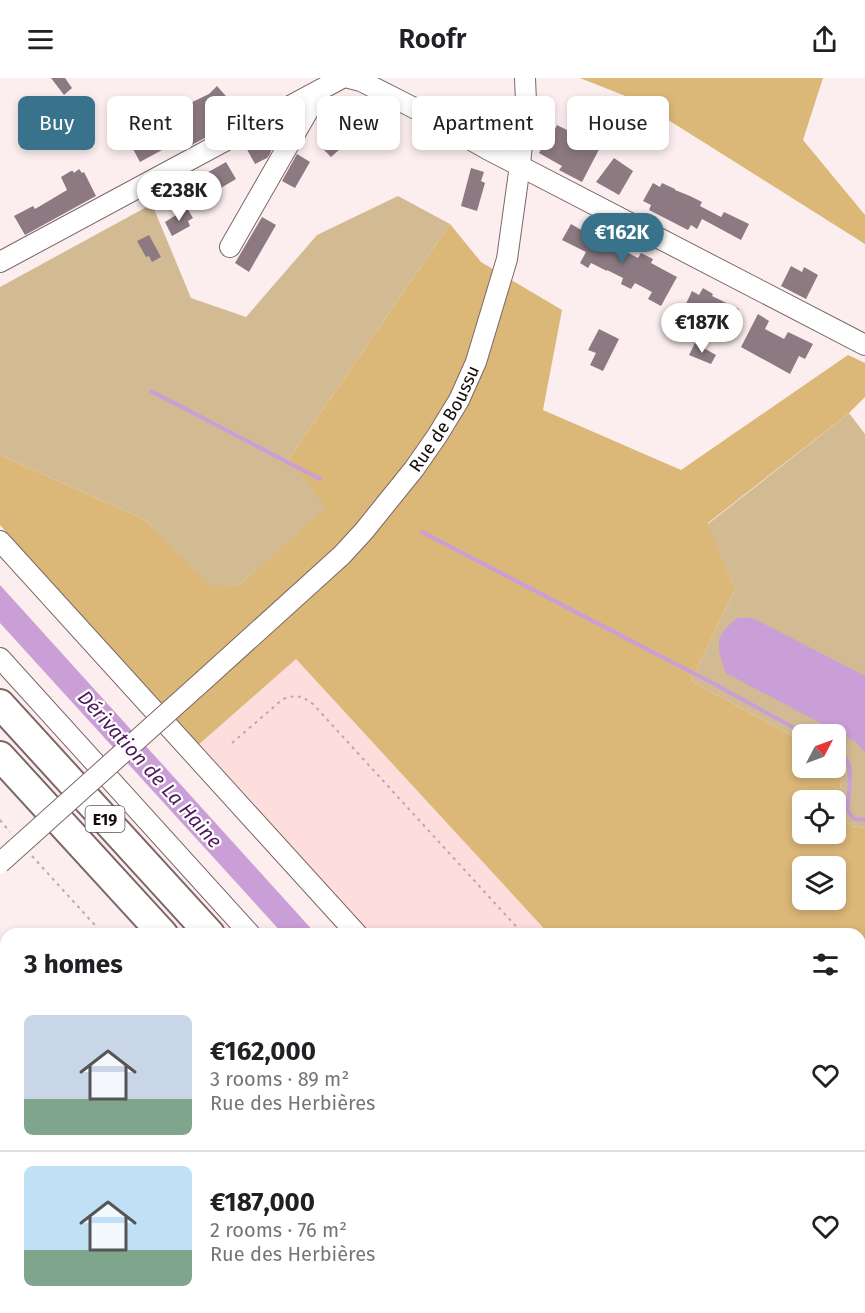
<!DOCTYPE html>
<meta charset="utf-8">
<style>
body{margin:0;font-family:"Fira Sans",sans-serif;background:#f2f2f2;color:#202124;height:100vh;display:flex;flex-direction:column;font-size:22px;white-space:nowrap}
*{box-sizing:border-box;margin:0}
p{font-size:20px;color:#757577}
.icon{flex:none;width:33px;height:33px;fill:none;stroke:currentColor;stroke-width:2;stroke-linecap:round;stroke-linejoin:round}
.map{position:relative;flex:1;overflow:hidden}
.drawer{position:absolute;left:0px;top:850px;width:866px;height:386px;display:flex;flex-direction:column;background:#fff;border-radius:18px 18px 0 0;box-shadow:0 3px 9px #0003}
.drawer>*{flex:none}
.banner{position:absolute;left:18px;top:18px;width:830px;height:54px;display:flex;gap:12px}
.needle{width:39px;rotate:49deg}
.fabs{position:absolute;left:792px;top:646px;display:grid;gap:12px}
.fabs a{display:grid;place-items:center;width:54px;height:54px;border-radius:9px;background:#fff;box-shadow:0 3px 9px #0003;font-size:30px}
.price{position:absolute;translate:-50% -51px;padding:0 14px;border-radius:21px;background:#fff;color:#222;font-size:20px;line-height:39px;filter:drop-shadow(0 2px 3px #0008)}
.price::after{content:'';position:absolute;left:50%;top:36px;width:18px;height:14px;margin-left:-9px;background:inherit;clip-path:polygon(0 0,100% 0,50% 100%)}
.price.on{background:#38738b;color:#fff}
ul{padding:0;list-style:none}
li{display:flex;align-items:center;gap:18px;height:150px;padding:0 24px}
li+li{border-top:2px solid #e0e0e0}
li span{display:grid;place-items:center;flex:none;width:168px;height:120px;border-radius:9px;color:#555}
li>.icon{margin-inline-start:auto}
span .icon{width:72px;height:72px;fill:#fffc;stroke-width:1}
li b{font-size:26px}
h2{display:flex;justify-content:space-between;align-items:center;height:72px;padding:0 24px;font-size:26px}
.tag{padding:0 21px;border-radius:9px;background:#fff;box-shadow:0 3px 9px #0003;font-size:21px;line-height:54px}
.tag.on{background:#38738b;color:#fff}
header{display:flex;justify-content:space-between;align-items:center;height:78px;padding:0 24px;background:#fff;font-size:27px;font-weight:600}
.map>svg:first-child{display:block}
</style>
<header><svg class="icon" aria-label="menu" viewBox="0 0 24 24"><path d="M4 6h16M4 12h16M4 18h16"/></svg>Roofr<svg class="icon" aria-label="share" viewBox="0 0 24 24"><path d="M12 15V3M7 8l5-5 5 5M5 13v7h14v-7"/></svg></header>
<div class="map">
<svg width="865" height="1235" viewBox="0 0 865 1235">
<rect width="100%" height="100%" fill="#fceeee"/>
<g fill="#fededd">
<path d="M296,581l253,275h-181l-171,-188z"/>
<path d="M707,1230h137l1,5h-133z"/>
</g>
<g fill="#d2bb93">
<path d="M398,118l52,28 -161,235 38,49 -88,77 -29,2 -65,-67 -145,-65v-168l152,-83 39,94 55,19 71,-82z"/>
<path d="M849,335l16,21v394l-14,-2 -14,-16 5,-35 -1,-14 -5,-3v-23h-34v6l-111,-60 44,-92 -27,-65z"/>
<path d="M0,1030l6,13v187h226l1,3 4,2h-237z"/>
</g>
<g fill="#dbb778" fill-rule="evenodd">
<path d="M580,0h243l-20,62 62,75v29l-227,-143z"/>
<path d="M450,146l31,38 81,48 -19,100 138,60 167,-115 17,8v34l-16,16 -141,110 27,66 -44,92 111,60v27h34v-10l5,3 1,14 -5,35 14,16 14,2v485h-20l-1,-5h16v-374h-311l-253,-275 -99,87 -197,-221v-70l145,65 65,66 29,-1 87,-77 -37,-49zM802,723h34v33h-34zM802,789h34v33h-34z"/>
</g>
<g fill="#ca9ed6">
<path d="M0,507l316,349h-33l-283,-311z"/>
<path d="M737,540h16l112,58v78l-1,-3 -8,-9 -130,-69c-10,-27 -12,-36 11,-55z"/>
</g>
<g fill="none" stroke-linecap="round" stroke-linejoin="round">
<g stroke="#ca9ed6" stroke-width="4">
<path d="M151,313l169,88"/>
<path d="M422,454l296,154 89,49"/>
<path d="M836,673c4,2 8,4 11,9 6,10 1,38 0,50l7,9 11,1"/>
</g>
</g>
<g fill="#8c7982">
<path d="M51,0h14l7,10 -8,7z"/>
<path d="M217,8l15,17 8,16 -52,28 -4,-9 -44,24 -7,-13 2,-1 -7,-14 56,-32 2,3 23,-11z"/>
<path d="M444,19l17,9 -6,11 -17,-9z"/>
<path d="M352,22l7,8 4,-5 12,15 -44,39 -8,-8 5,-4 -11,-13 3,-4z"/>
<path d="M557,47l14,7 4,-7 16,8 1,-2 13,7 -23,44 -23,-12 3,-4 -23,-13 12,-22 2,2z"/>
<path d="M272,51l4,8 -6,17 -3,4 -12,6 -11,-20z"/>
<path d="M297,76l13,8 -15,26 -13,-7z"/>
<path d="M614,80l19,13 -14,24 -23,-13z"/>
<path d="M226,84l10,17 -27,16 -5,-9 6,-3 -5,-9z"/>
<path d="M471,90l13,4 -3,9 4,2 -8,28 -16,-5z"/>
<path d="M79,91l3,4 2,-1 12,24 -71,39 -11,-19 19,-10 2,3 32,-19 -6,-13 10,-6h2l1,2z"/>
<path d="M653,105l7,4 2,-4 13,6v1l15,6 12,6 -2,4 21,11 3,-5 25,12 -8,16 -39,-21 -5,10 -6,-4 -3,5 -39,-20 2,-5 -8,-4z"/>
<path d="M187,130l6,10 -5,3 2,5 -18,10 -7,-14z"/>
<path d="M262,139l14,8 -27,47 -14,-9z"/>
<path d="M571,146l31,18 4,-8 16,8 -3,6 19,10 3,-5 12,6 -2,4 26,14 -16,29 -13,-7 4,-7 -17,-9 -4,6 -10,-5 2,-6 -16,-8v1l-16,-8 -3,5 -8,-5 6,-11 -24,-12z"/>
<path d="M149,157l12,22 -9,5 -3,-6 -3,1 -9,-16z"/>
<path d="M791,188l11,6 2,-5 14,8 -12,24 -25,-13z"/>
<path d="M703,210l10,6 -1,2 27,13 -11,21 -2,-1 -2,5 -31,-15 1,-3 -5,-2 2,-3 -7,-3 8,-17 7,4z"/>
<path d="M758,236l11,7 -4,8 19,10 4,-7 25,12 -8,15 -6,-3 -9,18 -49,-27z"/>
<path d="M599,251l20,10 -16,32 -13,-6 6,-12 -8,-3z"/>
<path d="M695,265l21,12 -5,9 -22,-9z"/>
</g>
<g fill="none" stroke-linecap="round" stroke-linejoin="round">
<defs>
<g id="minor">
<path d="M349,0l12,3 59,30 67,38 378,196"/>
<path d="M230,169l90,-157"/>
<path d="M0,184l342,-184"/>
<path d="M0,463l357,393"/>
<path d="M0,580l250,276"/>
<path id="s1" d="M205,601l137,-124 22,-24 50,-62 23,-33 22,-36 17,-38 31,-103 13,-94 6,-63 -1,-24"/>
<path d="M588,1230l4,5"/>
<path d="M695,1230l4,5"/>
<path d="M774,1235l2,-5"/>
</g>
<g id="highway">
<path d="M0,626l210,230"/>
<path d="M0,678l163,178"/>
<path d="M504,1230l4,5"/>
<path d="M551,1230l4,5"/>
</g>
</defs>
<use href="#minor" stroke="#7b6766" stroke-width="22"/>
<use href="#highway" stroke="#7b6766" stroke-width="32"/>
<g stroke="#b6aaaa" stroke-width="2" stroke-dasharray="3 4.5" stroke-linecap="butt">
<path d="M232,665l51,-44c14,-5 19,-3 30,5l210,230"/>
<path d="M0,742l10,12"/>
<path d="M32,778l71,78"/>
<path d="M439,1230l5,5"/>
</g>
<use href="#minor" stroke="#fff" stroke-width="20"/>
<use href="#highway" stroke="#fff" stroke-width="28"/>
<defs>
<path id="minor-bridge" d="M0,785l205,-184"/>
</defs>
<use href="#minor-bridge" stroke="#7b6766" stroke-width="22" stroke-linecap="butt"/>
<use href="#minor-bridge" stroke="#fff" stroke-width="20"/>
</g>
<g text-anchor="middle" stroke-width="4.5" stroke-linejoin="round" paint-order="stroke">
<rect fill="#fff" stroke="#5a5555" stroke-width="1.5" x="85.5" y="728" width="39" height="26" rx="4.5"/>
<g font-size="16" font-weight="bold" fill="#140c0c">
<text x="105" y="747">E19</text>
</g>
<g font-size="18" fill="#140c0c" stroke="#fff">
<text dy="6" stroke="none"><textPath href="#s1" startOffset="356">Rue de Boussu</textPath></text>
</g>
<g font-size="20" font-style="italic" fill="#4e195c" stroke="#fff">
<text transform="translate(150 691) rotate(48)" y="7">Dérivation de La Haine</text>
</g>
</g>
</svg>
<div class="fabs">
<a><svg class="needle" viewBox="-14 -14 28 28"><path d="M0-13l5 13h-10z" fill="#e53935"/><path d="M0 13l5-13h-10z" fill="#757577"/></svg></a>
<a><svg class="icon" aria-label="locate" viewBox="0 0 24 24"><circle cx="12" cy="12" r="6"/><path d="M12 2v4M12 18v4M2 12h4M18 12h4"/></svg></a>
<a><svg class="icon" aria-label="layers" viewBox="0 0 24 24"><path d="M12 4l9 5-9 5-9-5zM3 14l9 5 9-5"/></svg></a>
</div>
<b class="price" style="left:179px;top:144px">€238K</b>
<b class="price on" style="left:622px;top:186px">€162K</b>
<b class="price" style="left:702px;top:276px">€187K</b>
<div class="banner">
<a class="tag on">Buy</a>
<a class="tag">Rent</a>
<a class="tag">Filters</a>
<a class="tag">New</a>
<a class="tag">Apartment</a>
<a class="tag">House</a>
</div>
<section class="drawer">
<h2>3 homes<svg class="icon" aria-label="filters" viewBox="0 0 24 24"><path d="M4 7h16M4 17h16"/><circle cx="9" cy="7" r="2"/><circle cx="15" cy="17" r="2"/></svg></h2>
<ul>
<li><span style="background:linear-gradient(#c9d6e8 70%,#7fa58c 0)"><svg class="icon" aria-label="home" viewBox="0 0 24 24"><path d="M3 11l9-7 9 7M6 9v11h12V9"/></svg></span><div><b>€162,000</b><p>3 rooms · 89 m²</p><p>Rue des Herbières</p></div><svg class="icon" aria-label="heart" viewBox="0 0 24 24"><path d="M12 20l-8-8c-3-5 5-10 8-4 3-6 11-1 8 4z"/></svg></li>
<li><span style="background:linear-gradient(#bfe0f5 70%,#7fa58c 0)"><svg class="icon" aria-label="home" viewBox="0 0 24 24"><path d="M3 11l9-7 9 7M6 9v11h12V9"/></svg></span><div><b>€187,000</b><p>2 rooms · 76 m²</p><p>Rue des Herbières</p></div><svg class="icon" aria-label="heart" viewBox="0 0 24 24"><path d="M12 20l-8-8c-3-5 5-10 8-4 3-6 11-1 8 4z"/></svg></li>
</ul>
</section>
</div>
